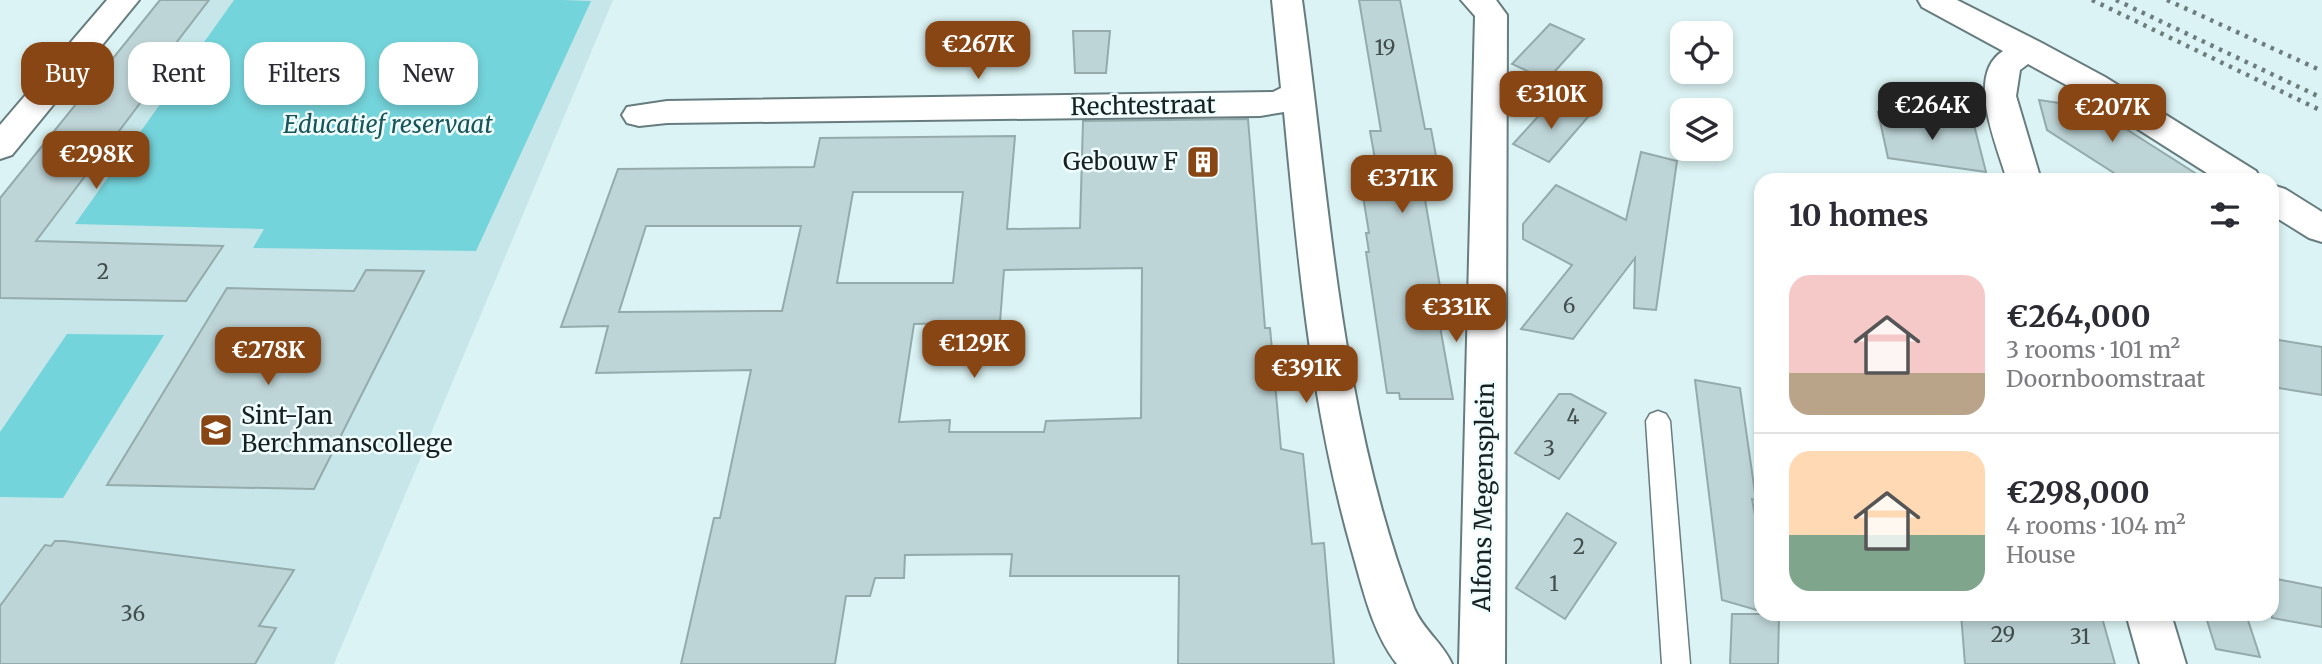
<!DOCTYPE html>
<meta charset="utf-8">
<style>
body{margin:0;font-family:Merriweather,serif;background:#f2f2f3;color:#2b2b33;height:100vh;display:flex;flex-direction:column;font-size:26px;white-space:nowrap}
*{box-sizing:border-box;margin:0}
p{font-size:23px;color:#7c7c81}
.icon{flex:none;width:38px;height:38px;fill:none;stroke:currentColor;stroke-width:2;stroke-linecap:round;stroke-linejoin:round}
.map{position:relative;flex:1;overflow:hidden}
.sheet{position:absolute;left:1754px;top:173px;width:525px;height:448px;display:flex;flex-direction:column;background:#fff;border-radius:21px;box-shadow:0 4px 10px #0003}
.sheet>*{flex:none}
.hud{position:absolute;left:21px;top:42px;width:665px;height:63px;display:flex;gap:14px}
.tools{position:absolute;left:1670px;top:21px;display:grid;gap:14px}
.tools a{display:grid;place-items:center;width:63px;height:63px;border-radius:14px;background:#fff;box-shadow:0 4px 10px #0003;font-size:35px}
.price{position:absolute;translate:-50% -60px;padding:0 16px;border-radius:14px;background:#894615;color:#fff;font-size:23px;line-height:46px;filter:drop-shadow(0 2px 4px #0008)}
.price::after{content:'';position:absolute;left:50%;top:42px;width:21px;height:16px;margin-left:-10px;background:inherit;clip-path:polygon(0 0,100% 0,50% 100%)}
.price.active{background:#222;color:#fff}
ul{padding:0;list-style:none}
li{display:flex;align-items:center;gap:21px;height:175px;padding:0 35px}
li+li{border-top:2px solid #e1e1e2}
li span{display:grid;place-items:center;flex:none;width:196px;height:140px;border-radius:21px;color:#555}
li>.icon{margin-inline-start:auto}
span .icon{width:84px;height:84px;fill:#fffc;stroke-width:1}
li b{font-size:30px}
h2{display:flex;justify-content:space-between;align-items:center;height:84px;padding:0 35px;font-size:30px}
.tag{padding:0 24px;border-radius:21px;background:#fff;box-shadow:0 4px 10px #0003;font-size:24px;line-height:63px}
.tag.active{background:#894615;color:#fff}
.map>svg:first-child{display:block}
</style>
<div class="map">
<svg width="2322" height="664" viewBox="0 0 2322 664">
<rect width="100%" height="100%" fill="#dbf3f4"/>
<path fill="#c6e6e9" d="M160,0h453l-279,664h-334v-467z"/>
<g fill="#74d4db">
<path d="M234,0h329l28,1 -115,250 -223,-3 11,-19 -189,-5z"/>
<path d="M67,334l97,1 -101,163 -63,-1v-65z"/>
</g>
<g fill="#bed5d7" stroke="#94aaab" stroke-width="2" fill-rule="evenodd">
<path d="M160,0h49l-72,94h10l-111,147 187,5 -37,55 -186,-3v-100z"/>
<path d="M1359,0h41l25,129h6l13,70 -21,-11 19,110 -8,-5 3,18 -26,-5 28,15 14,78h-53l-1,-6h-12l-21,-141h3l-3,-19h3l-12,-74h18l-5,-28h11z"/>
<path d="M1550,24l34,15 -37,41 -35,-16z"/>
<path d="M1073,31h37l-4,42h-31z"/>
<path d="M1553,100l35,17 -39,45 -36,-18z"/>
<path d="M2039,100l54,8 113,72h-81l-78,-50z"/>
<path d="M1878,112l96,13 12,47 -98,-14z"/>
<path d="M1248,119l17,209h5l11,121 22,5 9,90 12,-1 10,121h-156l1,-88h-169l2,-22 -107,1 -1,23h-29l-5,18h-24l-11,68h-154l33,-146h6l31,-148 -155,3 12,-47 -47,1 57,-158 196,-2 6,-29 195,-2 -8,93 73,-1 3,-107zM853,192h110l-10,91h-116zM646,226h155l-19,85 -163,1zM1142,268l-1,150 -95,3 -2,11h-95l1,-12 -51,2 15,-98 86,-2 4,-52z"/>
<path d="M1641,152l36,9 -21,149 -22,-2 1,-50 -62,81 -52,-10 51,-64 -49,-26v-15l33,-39 70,35z"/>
<path d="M366,270l58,1 -110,218 -207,-4 120,-197 127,3z"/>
<path d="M2272,339l50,8v48l-50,-8z"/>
<path d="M1695,380l45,8 16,112 -4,-1 8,44v68l-38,-11z"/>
<path d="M1559,394h12l35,19 -47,66 -44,-26z"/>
<path d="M1567,513l49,30 -51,76 -49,-31z"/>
<path d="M55,541h9l230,29 -35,56 17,2 -21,36h-255v-58l45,-61 6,1z"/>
<path d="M2272,578l50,10v39l-50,-9z"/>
<path d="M1732,614h47l-1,50h-48z"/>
<path d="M1961,614h140l14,50h-150z"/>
<path d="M2205,614h41l14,43 -44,-8z"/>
</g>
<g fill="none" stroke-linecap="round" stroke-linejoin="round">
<defs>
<path id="service" d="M1658,411l8,3 4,7 20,243h-28l-16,-243 4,-7z"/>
<g id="minor">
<path d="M107,0h32l-127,155 -12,4v-34z"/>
<path d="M1272,0h30c28,202 38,415 112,608 9,22 29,35 38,56h-55c-25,-32 -34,-75 -45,-113 -41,-143 -54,-291 -68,-439l-24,4 -593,7 -28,3 -12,-3 -5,-8 5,-8 40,-6 606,-9 8,-4z"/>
<path d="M1461,0h35l11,15 -2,649h-46l16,-648z"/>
<path d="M1918,0h39l83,42 65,35 151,94 5,9h-43l-137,-87 -53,-29 -8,6 -4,26 25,84h-34c-10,-35 -42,-105 -4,-129l-81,-44z"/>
<path d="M2272,185l13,4 37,23v30l-13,-4 -37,-23z"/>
<path d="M2126,614h45l15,50h-46z"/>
</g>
</defs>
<use href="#service" stroke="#677c7e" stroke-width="3"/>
<use href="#minor" stroke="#677c7e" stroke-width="4"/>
<use href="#service" fill="#fff" fill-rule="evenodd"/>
<use href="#minor" fill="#fff" fill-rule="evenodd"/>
<g stroke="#6d7c7d" stroke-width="4.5" stroke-dasharray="3.5 6" stroke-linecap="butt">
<path d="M2092,0l230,111"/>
<path d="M2116,0l206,98"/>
<path d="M2167,0l155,71"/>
</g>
</g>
<defs>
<symbol id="building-square" viewBox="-11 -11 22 22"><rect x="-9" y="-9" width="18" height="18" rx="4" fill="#894615" stroke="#f0feff"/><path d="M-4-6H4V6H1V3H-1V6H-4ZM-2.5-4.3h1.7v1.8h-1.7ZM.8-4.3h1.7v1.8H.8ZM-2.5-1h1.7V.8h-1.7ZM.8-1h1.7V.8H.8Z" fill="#fff"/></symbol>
<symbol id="school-square" viewBox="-11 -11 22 22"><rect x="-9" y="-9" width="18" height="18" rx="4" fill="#894615" stroke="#f0feff"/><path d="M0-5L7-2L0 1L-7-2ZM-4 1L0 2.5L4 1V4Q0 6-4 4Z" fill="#fff"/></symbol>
</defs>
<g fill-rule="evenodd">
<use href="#building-square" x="1184" y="143" width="38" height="38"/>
<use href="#school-square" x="197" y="411" width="38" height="38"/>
</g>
<g text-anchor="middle" stroke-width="5" stroke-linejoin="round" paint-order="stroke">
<g font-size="21" fill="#424e4e">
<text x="1385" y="55">19</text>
<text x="103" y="279">2</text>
<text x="1569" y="313">6</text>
<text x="1573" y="424">4</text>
<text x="1549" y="456">3</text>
<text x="1579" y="554">2</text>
<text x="1554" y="591">1</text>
<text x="133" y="621">36</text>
<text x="2003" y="642">29</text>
<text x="2080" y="644">31</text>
</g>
<g font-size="24" fill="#182121" stroke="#f0feff">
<text transform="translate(1143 106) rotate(-1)" y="8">Rechtestraat</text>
<text transform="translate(1484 497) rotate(-89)" y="8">Alfons Megensplein</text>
</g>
<g font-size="24" font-style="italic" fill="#195458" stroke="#f0feff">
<text x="388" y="133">Educatief reservaat</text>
</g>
<g font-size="24" fill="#182121" stroke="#f0feff" text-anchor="end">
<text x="1178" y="170">Gebouw F</text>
<text x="241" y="424" text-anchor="start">Sint-Jan<tspan x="241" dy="28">Berchmanscollege</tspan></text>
</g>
</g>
</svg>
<div class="tools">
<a><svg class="icon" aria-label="locate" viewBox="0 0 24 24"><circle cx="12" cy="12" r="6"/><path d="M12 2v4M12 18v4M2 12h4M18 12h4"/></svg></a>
<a><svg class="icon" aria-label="layers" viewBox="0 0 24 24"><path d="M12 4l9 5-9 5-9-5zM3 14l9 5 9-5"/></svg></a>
</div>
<b class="price" style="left:978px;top:81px">€267K</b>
<b class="price" style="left:1551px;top:131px">€310K</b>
<b class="price active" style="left:1932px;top:142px">€264K</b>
<b class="price" style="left:2112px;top:144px">€207K</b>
<b class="price" style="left:96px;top:191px">€298K</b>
<b class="price" style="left:1402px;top:215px">€371K</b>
<b class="price" style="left:1456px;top:344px">€331K</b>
<b class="price" style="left:974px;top:380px">€129K</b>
<b class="price" style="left:268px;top:387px">€278K</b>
<b class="price" style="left:1306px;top:405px">€391K</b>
<div class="hud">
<a class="tag active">Buy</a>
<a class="tag">Rent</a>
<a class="tag">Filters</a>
<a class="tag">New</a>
</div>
<section class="sheet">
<h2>10 homes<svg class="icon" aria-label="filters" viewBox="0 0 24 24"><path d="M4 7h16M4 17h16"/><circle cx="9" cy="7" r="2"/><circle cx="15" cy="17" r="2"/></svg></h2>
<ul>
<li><span style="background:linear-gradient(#f6c9c9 70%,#b9a48a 0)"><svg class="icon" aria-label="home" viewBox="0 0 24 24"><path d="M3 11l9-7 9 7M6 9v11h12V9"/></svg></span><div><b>€264,000</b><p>3 rooms · 101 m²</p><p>Doornboomstraat</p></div></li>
<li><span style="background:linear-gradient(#ffd9b3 60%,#7fa58c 0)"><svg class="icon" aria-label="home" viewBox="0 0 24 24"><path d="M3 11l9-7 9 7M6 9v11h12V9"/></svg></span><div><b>€298,000</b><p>4 rooms · 104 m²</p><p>House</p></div></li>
</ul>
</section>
</div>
